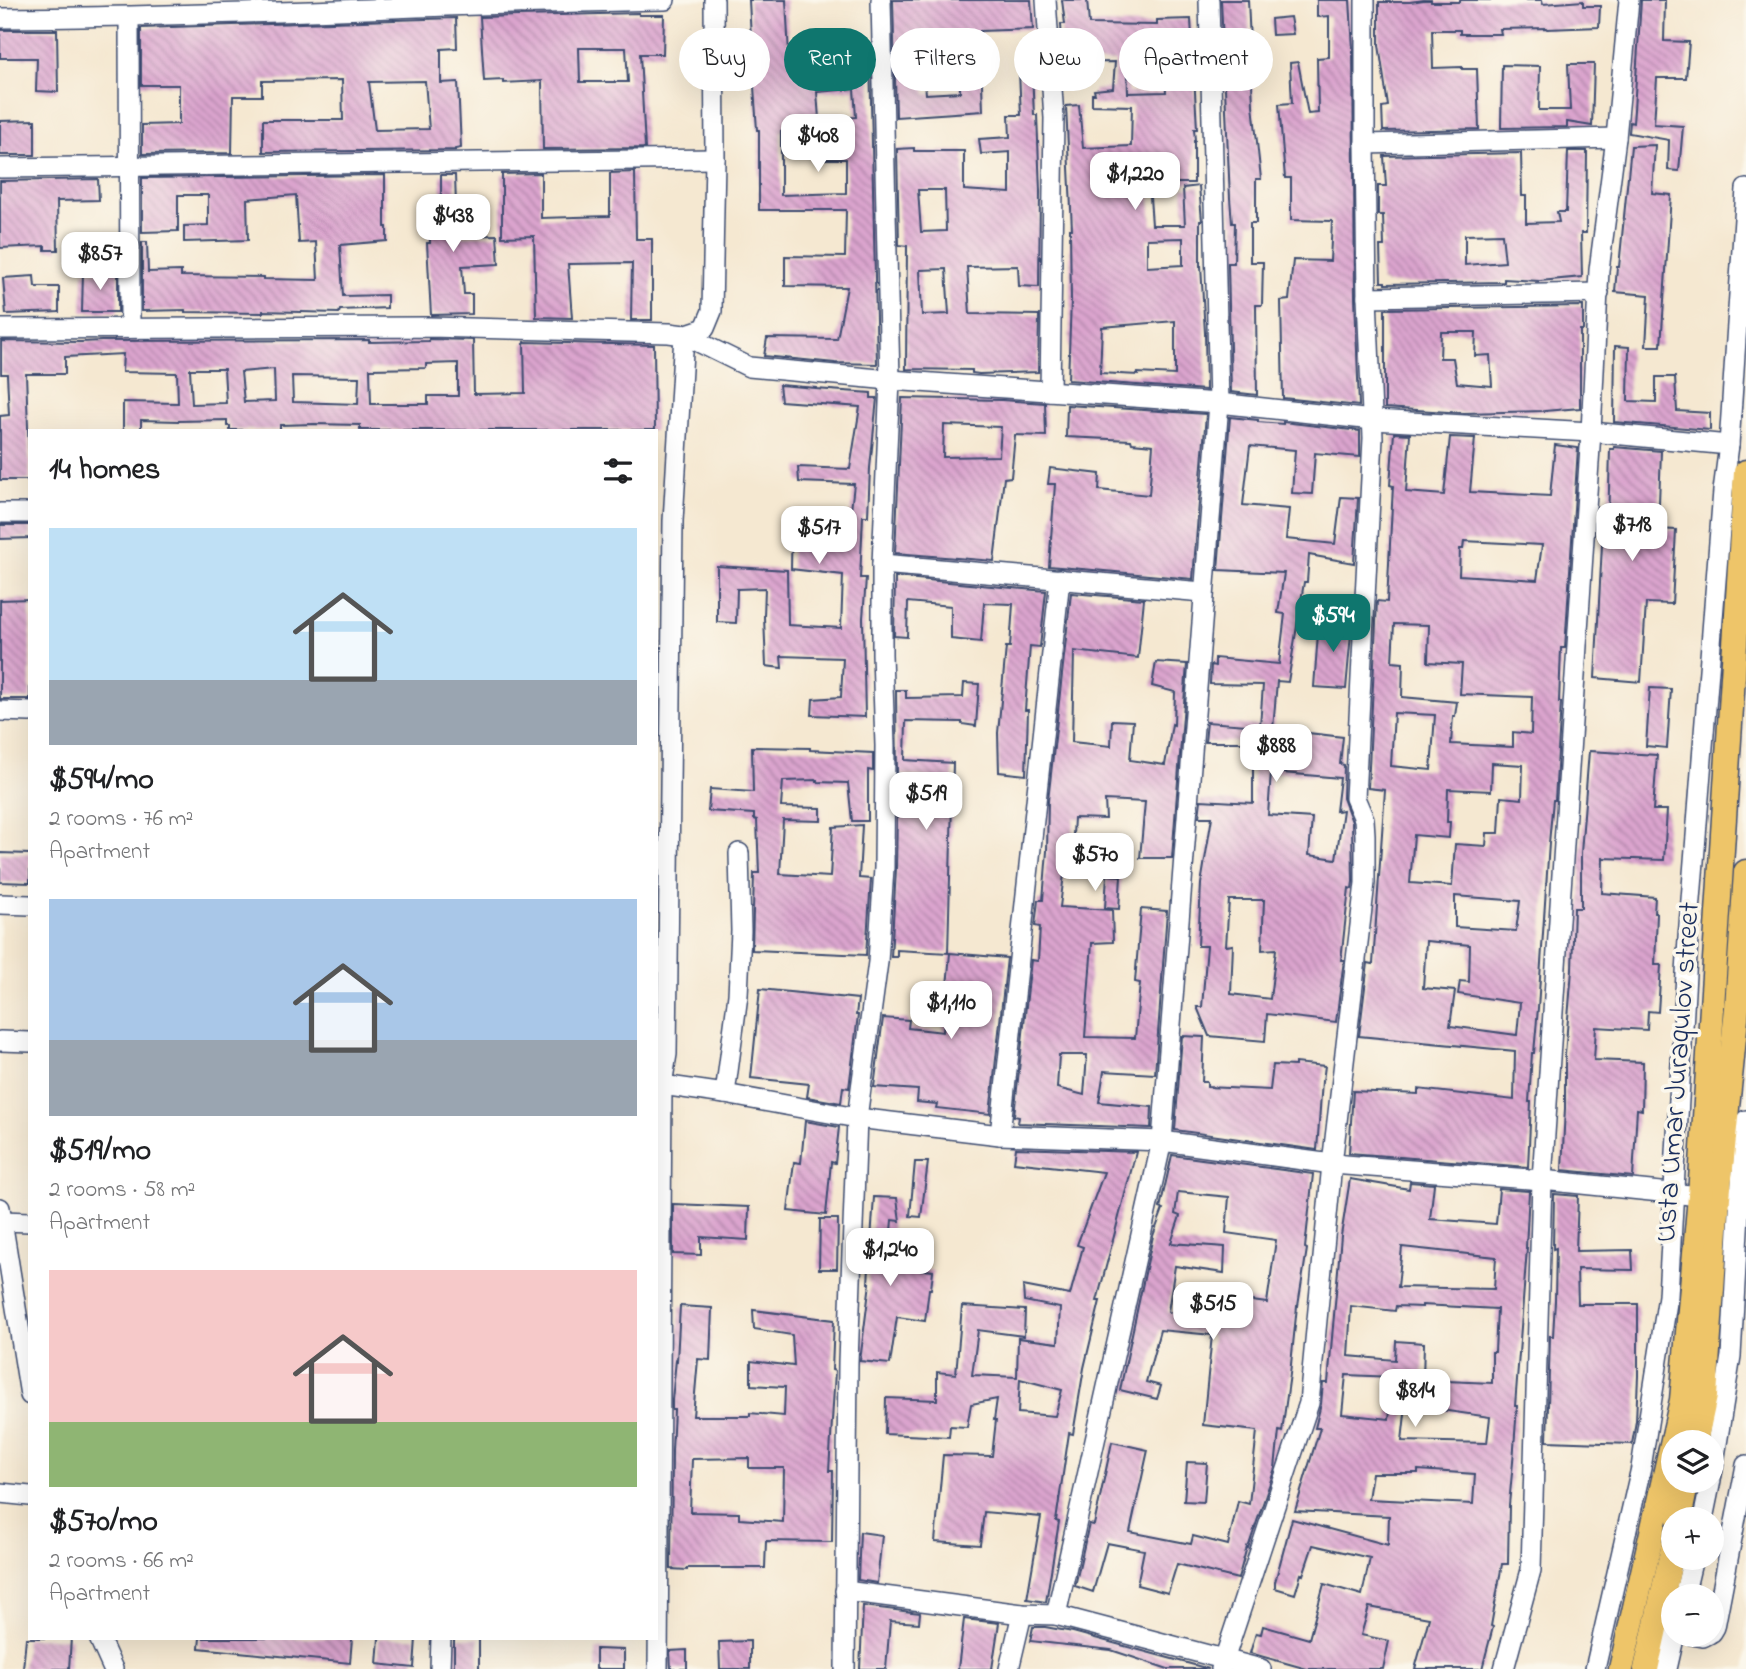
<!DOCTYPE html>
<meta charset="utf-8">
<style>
body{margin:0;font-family:"Indie Flower",sans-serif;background:#f2f2f2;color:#202124;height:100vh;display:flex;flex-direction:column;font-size:26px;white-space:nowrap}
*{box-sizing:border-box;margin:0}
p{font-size:23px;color:#757577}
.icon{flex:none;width:38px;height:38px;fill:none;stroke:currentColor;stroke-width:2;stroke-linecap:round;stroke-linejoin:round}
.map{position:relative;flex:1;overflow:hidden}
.side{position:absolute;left:28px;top:429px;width:630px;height:1211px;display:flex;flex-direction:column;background:#fff;border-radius:0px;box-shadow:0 7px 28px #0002}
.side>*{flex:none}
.guide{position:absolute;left:679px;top:28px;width:665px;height:63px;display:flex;gap:14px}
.tools{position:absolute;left:1661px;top:1430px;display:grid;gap:14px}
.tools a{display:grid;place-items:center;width:63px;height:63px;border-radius:50%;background:#fff;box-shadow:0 7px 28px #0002;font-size:35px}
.price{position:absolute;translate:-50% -60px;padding:0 16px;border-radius:14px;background:#fff;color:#222;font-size:23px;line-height:46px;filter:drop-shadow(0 2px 4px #0008)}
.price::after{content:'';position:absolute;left:50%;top:42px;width:21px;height:16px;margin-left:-10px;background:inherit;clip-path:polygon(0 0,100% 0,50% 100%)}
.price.current{background:#0f766e;color:#fff}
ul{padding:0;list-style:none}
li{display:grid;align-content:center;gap:14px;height:371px;padding:0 21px}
li span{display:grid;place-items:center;height:217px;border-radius:0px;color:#555}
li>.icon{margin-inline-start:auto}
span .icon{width:126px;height:126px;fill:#fffc;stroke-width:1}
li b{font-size:30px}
h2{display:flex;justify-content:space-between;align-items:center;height:84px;padding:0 21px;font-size:30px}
.chip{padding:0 24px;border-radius:32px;background:#fff;box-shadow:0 7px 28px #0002;font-size:24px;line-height:63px}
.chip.current{background:#0f766e;color:#fff}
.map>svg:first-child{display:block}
</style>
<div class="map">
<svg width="1746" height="1669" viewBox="0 0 1746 1669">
<defs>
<pattern id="building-back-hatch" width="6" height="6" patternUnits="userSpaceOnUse" patternTransform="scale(1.75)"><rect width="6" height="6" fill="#dba4ce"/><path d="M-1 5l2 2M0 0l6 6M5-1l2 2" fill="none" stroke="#b186aa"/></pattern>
</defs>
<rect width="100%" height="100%" fill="#fbf7ec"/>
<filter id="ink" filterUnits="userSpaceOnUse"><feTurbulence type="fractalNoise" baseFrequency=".0143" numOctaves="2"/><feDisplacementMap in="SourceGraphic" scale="14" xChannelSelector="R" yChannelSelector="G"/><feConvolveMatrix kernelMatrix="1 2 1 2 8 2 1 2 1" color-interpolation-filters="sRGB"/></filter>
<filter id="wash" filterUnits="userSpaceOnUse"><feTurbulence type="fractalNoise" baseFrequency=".00686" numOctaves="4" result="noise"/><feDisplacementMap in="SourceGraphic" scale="28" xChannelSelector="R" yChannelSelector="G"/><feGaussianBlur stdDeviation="1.57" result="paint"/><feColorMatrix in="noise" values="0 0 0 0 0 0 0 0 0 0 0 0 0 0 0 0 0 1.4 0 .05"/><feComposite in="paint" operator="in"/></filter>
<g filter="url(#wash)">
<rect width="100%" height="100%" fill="#f5e8d1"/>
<g id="blocks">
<g fill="url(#building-back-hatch)" fill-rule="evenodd">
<path d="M749,0h37l3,55 26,-1 1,5 54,-1 7,306 -42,-1 -71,-7 3,-18 70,1 10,-52 -62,-1v-30l60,1 1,-47h-87v-80h-2l-5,-73zM854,89l2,28 -37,2 -2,-27zM781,131l43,3v25h22v34l-65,2z"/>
<path d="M893,0h138l2,29 -53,2 3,80 -87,6zM959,47l1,45 -34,2 -4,-45z"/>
<path d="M1062,0h25l2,24 68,1v-5l34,-1 6,110h-3l1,11h-1v43h-45l3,42h33l-2,-37 16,-2 3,35h-2v45h1l4,67 1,57 -138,-10 3,-80 -1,-71h2l-6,-123 13,-1 4,43 48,-2 1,-40 -40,-1v-11h3l-1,-4 19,-2 2,-26 -52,1 -2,-39h4zM1127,64h37l2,28 -38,1zM1183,238v27l-36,2v-28zM1175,321v54l-37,-2v2l-38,-2 2,-46z"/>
<path d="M1221,0h27l5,105 8,74h-5v44h-6v39h13l-1,43h-6l1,90 -26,-3 -3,-129h6l1,-40h-3l-2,-25z"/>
<path d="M1317,0h33l3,49 2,248 4,109 -76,-8 -2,-97 8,-1 4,-40 37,1 2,-40 -41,-1v-42h-6l-6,-74 13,-1 -2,-40 8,-1 10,52 10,-1 -1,-55 12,-1v-41l-12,1z"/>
<path d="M1424,0h7v2h29v-2h82l1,4 40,-3v5h17l-1,21 -52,2 -1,-1 -46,1 1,5h-41v-4h-28l1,38 29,-1v2h15l2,60 -96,2 -1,-24 6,-1 -9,-61v-43h31z"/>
<path d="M1641,0h24l-1,41 25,1 -3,36h-29l-3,46 29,2 -4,45 -11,-1 1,-30 -40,-7 1,-11 3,1 1,-13z"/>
<path d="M639,13v2h25l-1,39h-23l5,94 -102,1 -1,-68 -39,2v-3l-19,1 -4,-64zM579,48h47l2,34h-48z"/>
<path d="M1290,17l3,17 -21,1 -1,-16z"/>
<path d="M456,18l1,30 -16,1v34l17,-1 3,66 -6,1v1l-192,2v-32h80l-1,-40 -80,1v15h-29l-1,57 -90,1v-29l37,-1v-39h-38v-57zM425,81l4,48 -54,1 -6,-48z"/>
<path d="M0,30h57l1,62 -22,-1 1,-33h-37z"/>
<path d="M1568,64h26l-2,62 -25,-4v5l-66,1 1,-63 38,1 -1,44h31z"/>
<path d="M1032,71l2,44h3l3,76 -1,96 -20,-1 -1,-20 -51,1 3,47 69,1 -1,57 -59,2 -7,-1v-3l-66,-1 1,-123 -8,-1 -2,-96 17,-1v3h50v39l46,3v-41l-29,2 -2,-15 31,-2 -1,-22h12l-2,-43zM918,190h27l1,41 -25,1zM946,269l3,45 -27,1 -2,-45z"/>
<path d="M35,120v35h-35v-34z"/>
<path d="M1655,145l-3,48 19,2 -10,151h-15l3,-51 -34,-3 2,-25h2l12,-121z"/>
<path d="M1568,151h19l-1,82h-5l1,44 -42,4 -36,-2v3l-119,2v-2h-4l-1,-36h4l-1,-31h-5v-29h8l-2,-30 137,-3 1,43h4v27l33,-1 -2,-10h9zM1502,234l3,28 -40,3v-30z"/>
<path d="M635,172l1,67h16v81h-21l1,-57 -64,1 4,54 -36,-1 -2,-81 -32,1v-63l39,-1v45l69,-2v-43z"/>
<path d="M385,175v52h2v14l-47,4 3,51 44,-1v13l-47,2 -1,3 -76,-2v2l-78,-1v-2l-43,1v-69h5l1,30 33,-1v5l83,1v2l54,1 -2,-38 -17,1 -3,-48 -49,4 1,41 -64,2v-16l24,-1v-30h-30v36l-36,1v-54z"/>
<path d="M441,175h14l2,61 40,-1 2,29 -37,2 2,28h8v20l-41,1 -4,-72h3l-1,-46 12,-1z"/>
<path d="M98,179l1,21 -42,1 1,49h-13v-4l-45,2v-67z"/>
<path d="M118,270v42h-36l1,-40z"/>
<path d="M34,276l1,11h24v25l-53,2 -3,-36z"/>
<path d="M1583,306v24h-3v78l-36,3 -80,2 -79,-5v-99zM1441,332h35l-1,24 15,-1 2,31 -35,-3 -4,-25h-13z"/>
<path d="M429,339l44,1 1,54 51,-1 -1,-51 130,3 1,85h-295v-5l-46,-1 -34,1v5h-50v-4h-3v-6l-49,1 -37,-1v10h-18v-28l55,1 -1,-30 -55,-1 1,-18 -58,3v17h-39l4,106h-30v-64l9,-1 -2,-41h-6v-33l80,1 21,-1 267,-1v2l60,-1zM458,363v33h-30v8h-57l-1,-35 56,-1v-4zM190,369h34l2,34 -34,1zM274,369l1,32 -31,1 -3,-30zM292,376l67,1 -1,27 -65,-2z"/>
<path d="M1615,346l14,1 -1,54 28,1v-25h19l2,34 33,2v17l-96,-8z"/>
<path d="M779,385l37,3v1l55,4v5h6l-7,70 -2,48h-5l-3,62h6l-3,40 2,99 -53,-2 1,-16 28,-2 2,-39 -62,-2 1,12 -16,-2 -2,-49 1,-29 -28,1 -1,34 -19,-1v-56l70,4 1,55 53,3 2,-53 -52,-6 1,-53 58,3 4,-35 -55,-2 -1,-15 52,2 10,-62 -79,-6z"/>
<path d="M902,398l100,2 43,3 1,33 -31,-1 -4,42 -7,1 -10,83 -99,-8zM944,425l57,2 -2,29 -56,1z"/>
<path d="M1067,405l139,9 -13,165 -144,-13 6,-82h-7l2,-16 50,6 -1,16 50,5 4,-50 -21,-2 -1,-3 -65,-3z"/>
<path d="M1230,417l28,3v2l25,2v-2l77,9v26l-45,-4 -3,41 -20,-1 3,-43 -45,-4 -7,59 46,4 -3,30 49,5 6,-47 17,1 -4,65 -45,-8 -2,27h-3l-16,100 -11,-1 -4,48 70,8 -3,27 4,1 -1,33 9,24 1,60 -1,7 -3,-1 -8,72h3l-8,62 -69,-8 -2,27 -56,-5 -12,-29h5l5,-61h-9l3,-62 11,-67h-13l2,-17 52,3v-45l-8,-1 1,-15h-41l2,-20 53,4 3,-41 -53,-1 1,-19 4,1v-8l64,6 6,-50 -7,-1 6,-40 -66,-3zM1271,772l69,6 -4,33 7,-1 -7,49 -27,-4 3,-37 -44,-3zM1229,900h35l-2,50 14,-1 -6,50 -39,-5 2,-49 -7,1z"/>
<path d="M1394,433l16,1 -4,58 38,3 6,-58 25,1 -5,54 80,4 5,-51 23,3 -13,200h-4l-2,54h2l-6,98h-2l-4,43 -11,165 -4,45h-2l-3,49h2l-3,65 -179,-14 4,-62 65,3v-5l96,11 1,-49 -156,-15 9,-73 5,1 12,-174 -17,-2 9,-187 10,1 6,-116 -3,-1zM1464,541l78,4 -5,35 -78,-5 1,-26h3zM1394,624l35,1 -1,37 34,2 -2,30 72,3 -1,37 -18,-2v15l-62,-3 2,-28h2l2,-14 -55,-5 1,-34 -11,-1zM1394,713l41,2 -4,55 -40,-4zM1492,763l31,2 -1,34 -21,-2 -2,36h-12l-1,13 -31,-2 -3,42 -42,-3 4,-48 35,3 1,-16h-3l1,-33 43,2zM1455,896l65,5 -4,30 -61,-4zM1426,941l44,4 -1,37 -9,-1 -2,13 62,9 -3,32 -67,-9 5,-35 -32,-3z"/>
<path d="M1614,447l47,4 -3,78 18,1 -4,74 -26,-1 -5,79 -46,-4 8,-152 5,1 2,-78h4z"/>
<path d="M0,525h30v13l-30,1z"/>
<path d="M895,577l151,14 -6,56 -10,-1 -5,64h3l-2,65 -27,-3 -1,-39 8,-86h4l3,-43 -29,-1 -3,39 -30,-3v-33l-43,-4 -1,35 -13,-1z"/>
<path d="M1071,593l73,6 -6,59 -64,-7 -2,91 39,4 1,-26 21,1 -3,39 35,5 7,-41 2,1 1,-33 -23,-6 4,-24 31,2 -15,194h-32l5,-56 -40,-2 1,19 -32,-1 -2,34 29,2 1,17 -38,3 -4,33 52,3 1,32 -21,1 -7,94 50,1 5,-55 -5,-1 6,-73 26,2 -12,163 -51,-3 -5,31 53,5 -1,21 -133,-5 1,-6 -5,-1 17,-156 7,1 2,-34 -5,-1 3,-26h5l4,-49 1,-50zM1059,1055h28l-3,40 -27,-7z"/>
<path d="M30,599v100h-30v-99z"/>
<path d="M1319,620l33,2 -6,67 -32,-2z"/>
<path d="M964,683l15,1 -3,42 -14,-2v-2l-56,-1 -1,39 48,3 -5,190 -51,-3v7h-6l5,-88 1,-56 35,3 2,-38 -37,-4 -1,-84h10v8l57,-1z"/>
<path d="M1650,688l21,1 -4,59 -21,-2z"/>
<path d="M752,747l58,1v2l63,3v18l-5,-1v51h-16l-4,-38 -31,-1v-2l-34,1 -2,26 40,1v13l-38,-1 -3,54 50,3 3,-50 29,-2 -3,53 12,1 -5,76 -114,-5 2,-77h5l-2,-53 -3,-1v-5l-46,-3 2,-22 43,3z"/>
<path d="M1589,751l68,4 -4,55h14l-3,50 -61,-2 -1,35 53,4 -1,16h3l-2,52h6l-3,47 -10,-1 -1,19 -51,-3 -2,33 49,2 -1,48 -5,-1 -4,68 -71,-7 3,-62v-53l7,-85 2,-62h7v-55z"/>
<path d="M0,853l30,1v29l-30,-1z"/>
<path d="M1107,875l14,1 -2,33 -14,-1z"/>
<path d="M950,953l57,5 -17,156 -54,-6 1,-4 -20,-2 1,-12 -44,-3 9,-69 26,2 -1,8 35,4z"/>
<path d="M760,989l98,10 -2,16h2l-9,73 -6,-1 -2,16 -34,-6 2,-13 -58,-6z"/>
<path d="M1182,1036l22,1 -2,45h5v5l63,3 3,-25 22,1v-3l30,3 -2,15h-1l-5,69 -142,-20z"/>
<path d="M805,1121l34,6 -4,36 -4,-1 -5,53 -38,-4 6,-49 7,1z"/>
<path d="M1016,1148l120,4 -39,149h3l-16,67 -11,66 -4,-1 -13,88 3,1 -13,80 -19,-3 14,-82 -57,-5 -4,33 -45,-3 8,-87 49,1 4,-36h-2l3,-21 -26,5 -4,23 -17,-1 -1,11 -64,-3 1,-36 51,2v-28l19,2 6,-68 63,4 -1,26 -46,-6 -6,45 45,2 1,-39 40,5 2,-35 -36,-7 -1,-15 47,9 13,-48 -6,-2 27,-73 -90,-10zM1020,1379l42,11 -7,26 -37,-3z"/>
<path d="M1172,1155l141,19 -8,74 2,1 -9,57h-1l-7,68 -8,58 -3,-1 -4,37 -27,80 -1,-1 -9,32 -61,-15 -9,29 -31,-8 7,-35 -37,-7 -14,49 -18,-6 14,-62 5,1 18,-83 36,8 -18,82 61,12 2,-8 35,9 10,-44 11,3 8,-73 -54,-6 9,-90 -52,-5 -14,52 15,4 -4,13 -37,-9 33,-154 10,-27 -3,-1zM1178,1192l51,5 -3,36 50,7 -9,63 -43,-6 -4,23 -52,-8 7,-46 49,7 1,-26 -54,-4 9,-27 -5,-2z"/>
<path d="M915,1162h13l-7,55 -11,-1z"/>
<path d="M1350,1179l59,10 1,-7 24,2 -4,35 66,5 3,-35 30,2 -3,57h1l-12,158h2l-4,56 -4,43 -1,59h-6l-11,62 2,1 -11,42h-67l14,-51 -60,-11 -8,28 28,6 -6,28h-76l-57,-16 6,-20 5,1 2,-8 46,13 15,-55 38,11 8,-37 -57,-13 -10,30 -2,-1 -6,20 -20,-6v-6l17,-63 96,26 1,-29 -94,-5 25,-83h-5l6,-24 2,-21h5l13,-147zM1402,1247l94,10 -2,32 -96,-2zM1422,1305l75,4 -2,43h-3v31l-69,-3 1,-37 -28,-2 -1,19 -47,-4 3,-50 44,5 1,-5 26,1zM1346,1375l48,2 -5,42 -47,-5zM1406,1405l84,12 -3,26 -85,-2zM1418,1470l57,4 -2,30 -105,-5 4,-26h46z"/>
<path d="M1554,1194l24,2 -2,55 56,-1 1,20 -56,-1 1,35h60v72l-2,45 -4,23 -85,-3 3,-105h3l2,-35 1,-53 -3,1z"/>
<path d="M874,1197l23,1 3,23 -8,-1 -4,46 45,5 -2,18h-2l-4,32 -28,-4 -7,47 -30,-3 10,-78h-2z"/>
<path d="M673,1204l76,3 -1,33 -47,-3v18l-28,-1z"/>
<path d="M820,1219h18l-1,50h-18z"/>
<path d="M680,1306l32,2 -2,52 -12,-1 -5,57h57v-3l34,3 1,-29 -34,-2v-24l43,5 -2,-31 -38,-6 -1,-19 81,10 -2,50 3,1 -6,100h4l-1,71 -66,-1 -1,27h-78v2l-16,-1 1,-118 2,-41h-2v-10l4,-40 1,1zM749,1458v10h35l-1,54 -44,-3v-6l-49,-1 2,-53z"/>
<path d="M1187,1462l20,1 -3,39 -20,-1z"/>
<path d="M860,1532l22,3 -5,48 -19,-3z"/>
<path d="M863,1606l57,7 -1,10 -29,-2 -4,48h-26z"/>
<path d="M964,1619l35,4 -7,46h-34z"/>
<path d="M1033,1627h12l28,5 136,37h-41l-57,-19 -81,-9z"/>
<path d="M26,1638h45l-2,31h-46z"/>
<path d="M200,1638h152l-2,25 -151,-15z"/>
<path d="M379,1638h37l-2,30 -37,-4z"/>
<rect x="454" y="1638" width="25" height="31"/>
<path d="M750,1641v28h-30l-1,-27z"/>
<path d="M596,1649l28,1v19h-28z"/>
<path d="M687,1650v19h-16l-1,-18z"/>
</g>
</g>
</g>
<g filter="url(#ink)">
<use href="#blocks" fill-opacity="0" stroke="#3c4b6f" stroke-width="2"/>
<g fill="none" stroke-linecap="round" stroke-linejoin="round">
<defs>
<g id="minor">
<path d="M1046,0l8,118 -4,273"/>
<path d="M0,18c222,-1 443,-14 665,-18"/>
<path d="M129,18l1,310"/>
<path d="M1365,144l251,-6"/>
<path d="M0,168l715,-9"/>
<path d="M1367,297l232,-4"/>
<path d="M0,329l429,-2 240,6 15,2 65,32 141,13 329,23 154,17 218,12 138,13"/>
<path d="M0,513h30"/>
<path d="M882,564l321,28"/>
<path d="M0,711l30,1"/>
<path d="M0,904l30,1"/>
<path d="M0,1041l30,1"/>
<path d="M662,1085l63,9 132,24 143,17 162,6 170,23 210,16 158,16 18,1 28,-2"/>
<path d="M725,1094l13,-99 3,-64 -2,-78"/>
<path d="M1000,1135l60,-556"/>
<path d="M0,1208l30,187"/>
<path d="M2,1221l28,1"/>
<path d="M1712,1475l19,-119 9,-161 6,-75"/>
<path d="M0,1493l30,3"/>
<path d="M1703,1519l8,-39"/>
<path d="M845,1591l177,23 34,1 205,54"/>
<path d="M1684,1596l9,-38"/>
<path d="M1056,1615l106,-474 57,-738 -10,-403"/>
<path d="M1712,1632l3,-5 31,-162"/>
<path d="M1687,1634l16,3 6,-3"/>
<path d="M99,1638l14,31"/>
<path d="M440,1669l1,-31"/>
<path d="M658,1669l4,-584 5,-31 6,-533 11,-186 21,-7 7,-17 3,-152 -1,-159"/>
<path d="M845,1669l3,-307 9,-244 21,-156 6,-94 1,-122 -3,-92v-90l8,-184 -9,-380"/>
<path d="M1009,1669l13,-55"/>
<path d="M1221,1669l88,-266 23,-239 33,-281v-48l-1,-16 -9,-21 18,-360 -6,-141 -2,-153v-144"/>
<path d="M1504,1669l27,-99 11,-390 49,-748 8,-162 17,-132 13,-138"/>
<path d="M1595,1669l46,-201 27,-172 20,-358 35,-447 6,-46 17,-256"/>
<path d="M1667,1669l8,-35"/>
</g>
<g id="major">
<path d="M1695,1442l10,-46 13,-199 19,-189 9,-136"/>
<path d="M1679,1519l8,-39"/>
<path d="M1621,1669l61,-269 18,-204 46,-724"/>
<path d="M1646,1669l27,-121"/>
</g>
</defs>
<use href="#minor" stroke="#3c4b6f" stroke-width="22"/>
<use href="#major" stroke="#3c4b6f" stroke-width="27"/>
<use href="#minor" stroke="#fff" stroke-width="19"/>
<use href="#major" stroke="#eec569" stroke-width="24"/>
</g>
</g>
<g text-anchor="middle" stroke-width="7" stroke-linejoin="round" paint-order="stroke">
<g font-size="30" fill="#1b2f5e" stroke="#fbf7ec">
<text transform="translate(1676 1072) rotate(-86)" y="10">Usta Umar Juraqulov street</text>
</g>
</g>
</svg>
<div class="tools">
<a><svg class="icon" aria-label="layers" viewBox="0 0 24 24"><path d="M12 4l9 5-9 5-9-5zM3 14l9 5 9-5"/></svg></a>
<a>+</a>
<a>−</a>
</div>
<b class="price" style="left:818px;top:174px">$408</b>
<b class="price" style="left:1135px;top:212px">$1,220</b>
<b class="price" style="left:453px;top:254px">$438</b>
<b class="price" style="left:100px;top:292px">$857</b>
<b class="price" style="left:1632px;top:563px">$718</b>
<b class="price" style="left:819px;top:566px">$517</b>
<b class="price current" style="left:1333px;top:654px">$594</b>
<b class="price" style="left:1276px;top:784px">$888</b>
<b class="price" style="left:926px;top:832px">$519</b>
<b class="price" style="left:1095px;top:893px">$570</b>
<b class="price" style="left:951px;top:1041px">$1,110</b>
<b class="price" style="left:890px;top:1288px">$1,240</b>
<b class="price" style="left:1213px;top:1342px">$515</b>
<b class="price" style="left:1415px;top:1429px">$814</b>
<div class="guide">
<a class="chip">Buy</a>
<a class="chip current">Rent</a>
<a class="chip">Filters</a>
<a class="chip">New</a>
<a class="chip">Apartment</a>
</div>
<section class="side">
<h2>14 homes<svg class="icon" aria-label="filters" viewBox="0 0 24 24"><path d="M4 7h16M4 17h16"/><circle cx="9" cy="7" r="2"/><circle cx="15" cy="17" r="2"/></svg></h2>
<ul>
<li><span style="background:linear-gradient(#bfe0f5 70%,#9aa5b1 0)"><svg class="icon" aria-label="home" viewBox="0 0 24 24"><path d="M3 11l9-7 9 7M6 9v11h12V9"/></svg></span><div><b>$594/mo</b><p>2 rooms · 76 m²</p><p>Apartment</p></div></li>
<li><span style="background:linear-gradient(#a9c7e8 65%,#9aa5b1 0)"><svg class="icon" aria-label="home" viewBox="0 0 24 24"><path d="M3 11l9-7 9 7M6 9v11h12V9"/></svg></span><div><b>$519/mo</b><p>2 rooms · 58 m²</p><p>Apartment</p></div></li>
<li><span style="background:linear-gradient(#f6c9c9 70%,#8fb573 0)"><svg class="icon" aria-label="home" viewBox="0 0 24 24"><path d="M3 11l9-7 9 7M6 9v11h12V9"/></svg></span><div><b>$570/mo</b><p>2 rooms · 66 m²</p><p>Apartment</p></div></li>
</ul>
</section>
</div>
